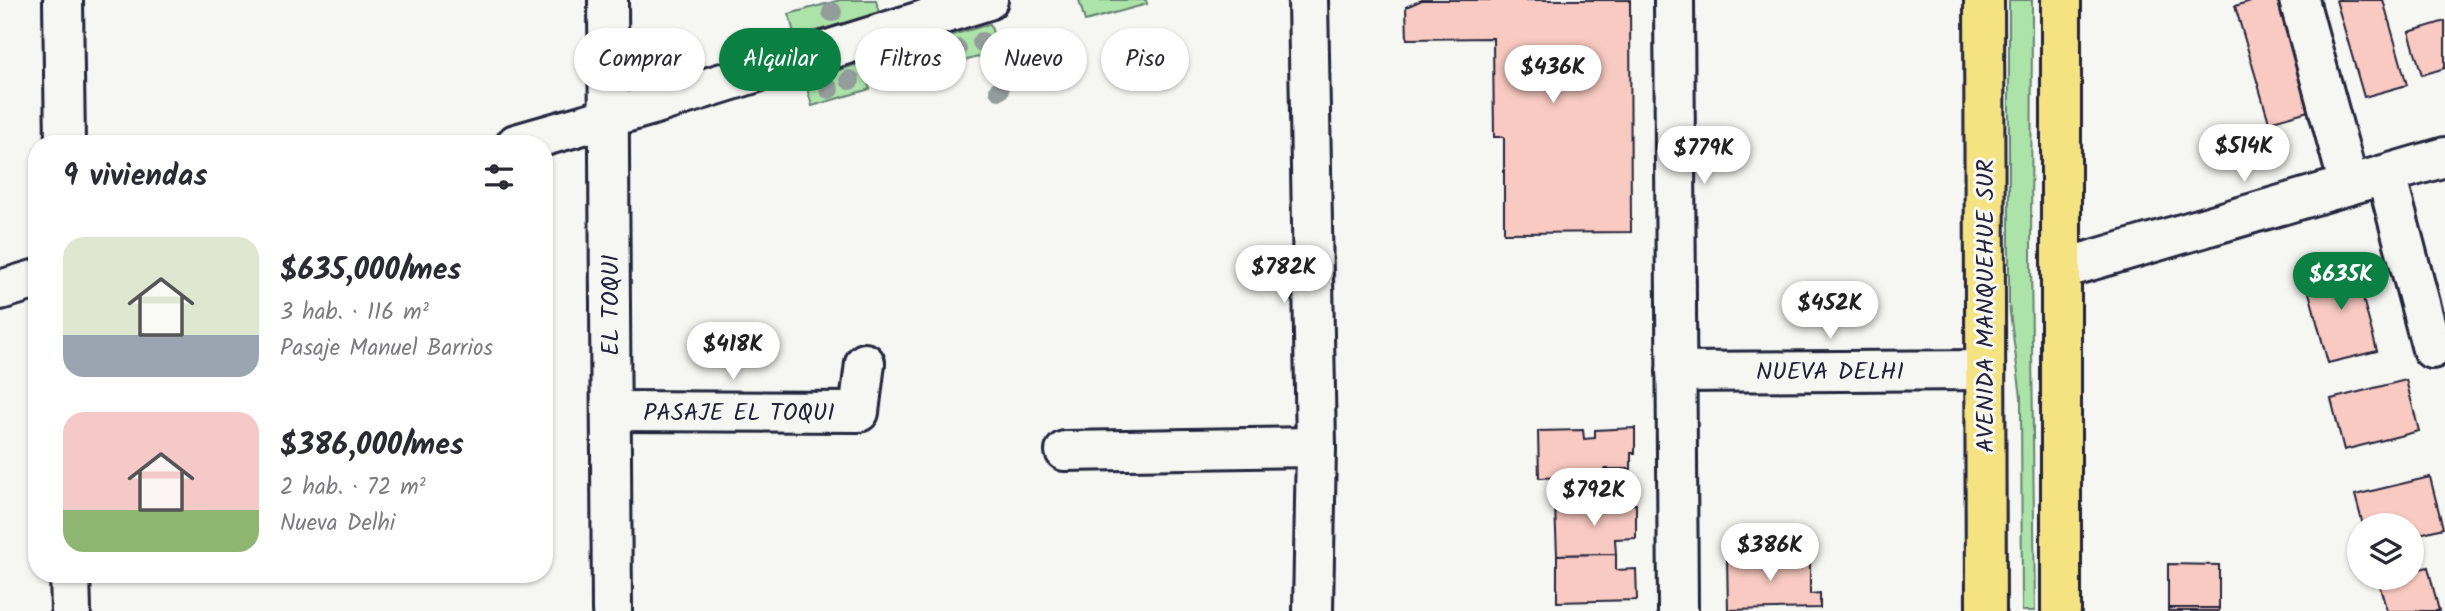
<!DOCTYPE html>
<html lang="es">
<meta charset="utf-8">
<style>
body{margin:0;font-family:Kalam,sans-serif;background:#f2f2f3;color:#2b2b33;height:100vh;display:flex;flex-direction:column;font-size:26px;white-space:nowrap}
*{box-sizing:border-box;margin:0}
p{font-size:23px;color:#7c7c81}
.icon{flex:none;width:38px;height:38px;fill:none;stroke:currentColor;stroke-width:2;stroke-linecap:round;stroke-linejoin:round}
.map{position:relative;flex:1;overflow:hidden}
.panel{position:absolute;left:28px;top:135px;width:525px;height:448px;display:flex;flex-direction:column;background:#fff;border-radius:28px;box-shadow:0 2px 5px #0004}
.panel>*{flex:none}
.banner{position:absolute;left:574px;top:28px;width:665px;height:63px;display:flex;gap:14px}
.fabs{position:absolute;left:2347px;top:513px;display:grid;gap:14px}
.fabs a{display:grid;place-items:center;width:77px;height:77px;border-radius:50%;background:#fff;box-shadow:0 2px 5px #0004;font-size:35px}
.price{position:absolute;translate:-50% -60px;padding:0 16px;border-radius:24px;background:#fff;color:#222;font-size:23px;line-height:46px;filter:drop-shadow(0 2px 4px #0008)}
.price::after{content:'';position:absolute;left:50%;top:42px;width:21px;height:16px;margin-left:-10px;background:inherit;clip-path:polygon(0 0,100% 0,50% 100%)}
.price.on{background:#0b8043;color:#fff}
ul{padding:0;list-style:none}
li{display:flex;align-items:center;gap:21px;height:175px;padding:0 35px}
li span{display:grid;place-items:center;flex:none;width:196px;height:140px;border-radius:21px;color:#555}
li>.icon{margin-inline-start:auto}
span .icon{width:84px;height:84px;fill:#fffc;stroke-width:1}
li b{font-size:30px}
h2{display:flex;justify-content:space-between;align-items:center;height:84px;padding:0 35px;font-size:30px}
.pill{padding:0 24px;border-radius:32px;background:#fff;box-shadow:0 2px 5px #0004;font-size:24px;line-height:63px}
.pill.on{background:#0b8043;color:#fff}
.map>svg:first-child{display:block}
</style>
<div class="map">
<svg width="2445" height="611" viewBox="0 0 2445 611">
<rect width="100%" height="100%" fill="#f6f6f2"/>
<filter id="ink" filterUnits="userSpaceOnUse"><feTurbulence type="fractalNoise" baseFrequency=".0143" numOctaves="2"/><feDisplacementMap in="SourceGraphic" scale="14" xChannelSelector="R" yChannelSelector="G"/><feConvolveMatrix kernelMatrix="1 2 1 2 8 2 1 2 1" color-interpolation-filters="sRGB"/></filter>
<g filter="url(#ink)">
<g fill="#abe3a8" stroke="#668272" stroke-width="2">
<path d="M840,0h36l3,13 -84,24 -6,-23z"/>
<path d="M1079,0h67l1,4 -62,17z"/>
<path d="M2009,0h23l-1,259 4,352h-13l-1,-214 -12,-92z"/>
<path d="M990,24l9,27 -112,32 -8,-27z"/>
<path d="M862,63l8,26 -58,17 -7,-25z"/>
</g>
<g fill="#f9cac1" stroke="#22223b" stroke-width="2">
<path d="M1422,0h208l1,232 -127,1v-96h-10l-1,-99 -86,1 -1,-32z"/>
<path d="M2254,0h26l32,110 -43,12 -34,-116z"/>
<path d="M2336,0h47l24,85 -43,12z"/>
<path d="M2445,21v47l-23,7 -13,-43z"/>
<path d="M2353,261l24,90 -49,12 -24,-89z"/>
<path d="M2406,380l13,51 -75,19 -13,-51z"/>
<path d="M1635,428v25h-4v16h-27v7l-65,2 -1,-47 45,-1 1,9 11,-1v-8z"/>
<path d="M2430,477l13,51 -31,8v-11h-49l-8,-30z"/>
<path d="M1636,504v34l-21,1 1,15 -59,1 -2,-49z"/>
<path d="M1616,554v16l20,-1 1,31 -80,2v-47z"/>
<path d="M1810,555v39l10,-1v15l-92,2 -1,-53z"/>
<path d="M2168,564l51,1v43h-51z"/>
<path d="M2428,567l11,44h-52l-9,-31 34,-2v-7z"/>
<rect x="2168" y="608" width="51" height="3"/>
</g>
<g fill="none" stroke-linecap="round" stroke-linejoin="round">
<defs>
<g id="street">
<path d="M63,0l2,144"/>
<path d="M608,0l4,611"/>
<path d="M1674,0l4,611"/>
<path d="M2299,0l50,185"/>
<path d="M516,144l133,-38 339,-106"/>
<path d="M2386,175l46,174"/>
<path d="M2062,269l383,-112"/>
<path d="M0,290l37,-11"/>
<path d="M1676,372l309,-2"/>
<path d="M611,411l248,1 6,-49"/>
<path d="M1065,451l251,-4"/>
<path d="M70,574l1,37"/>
</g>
<path id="secondary" d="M1308,0l8,447 -3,164"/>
<g id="primary">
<path d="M1984,0l2,611"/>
<path d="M2061,0v611"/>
</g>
</defs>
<use href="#street" stroke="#22223b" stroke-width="44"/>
<use href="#secondary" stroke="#22223b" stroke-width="44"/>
<use href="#primary" stroke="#22223b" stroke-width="44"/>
<use href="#street" stroke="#f6f6f2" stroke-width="38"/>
<use href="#secondary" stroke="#f6f6f2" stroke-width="38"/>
<use href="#primary" stroke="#f5e381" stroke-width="38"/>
</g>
<g fill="#949c9c">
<circle cx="832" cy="12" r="10"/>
<circle cx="982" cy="42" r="10"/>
<circle cx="957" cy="49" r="10"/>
<circle cx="1067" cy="63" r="10"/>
<circle cx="910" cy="64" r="10"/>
<circle cx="850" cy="80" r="10"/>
<circle cx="829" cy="89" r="10"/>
<circle cx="999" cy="90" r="10"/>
</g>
</g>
<g text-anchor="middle" stroke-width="6" stroke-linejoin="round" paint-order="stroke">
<g font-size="24" fill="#22223b" stroke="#f6f6f2">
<text transform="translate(610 305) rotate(-90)" y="8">EL TOQUI</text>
<text transform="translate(1985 306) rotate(-90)" y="8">AVENIDA MANQUEHUE SUR</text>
<text x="1830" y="379">NUEVA DELHI</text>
<text x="739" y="420">PASAJE EL TOQUI</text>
</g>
</g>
</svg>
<div class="fabs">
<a><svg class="icon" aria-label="layers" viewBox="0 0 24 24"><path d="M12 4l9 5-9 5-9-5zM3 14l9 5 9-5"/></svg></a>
</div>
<b class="price" style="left:1553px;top:105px">$436K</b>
<b class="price" style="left:2244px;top:184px">$514K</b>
<b class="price" style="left:1704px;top:186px">$779K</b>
<b class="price" style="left:1284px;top:305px">$782K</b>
<b class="price on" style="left:2341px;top:312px">$635K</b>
<b class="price" style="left:1830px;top:341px">$452K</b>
<b class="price" style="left:733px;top:382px">$418K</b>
<b class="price" style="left:1594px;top:528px">$792K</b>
<b class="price" style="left:1770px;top:583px">$386K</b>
<div class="banner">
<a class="pill">Comprar</a>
<a class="pill on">Alquilar</a>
<a class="pill">Filtros</a>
<a class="pill">Nuevo</a>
<a class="pill">Piso</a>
</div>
<section class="panel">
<h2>9 viviendas<svg class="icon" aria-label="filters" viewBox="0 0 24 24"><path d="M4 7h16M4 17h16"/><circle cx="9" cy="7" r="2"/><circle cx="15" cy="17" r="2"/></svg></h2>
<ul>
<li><span style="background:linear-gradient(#dfe7d0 70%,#9aa5b1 0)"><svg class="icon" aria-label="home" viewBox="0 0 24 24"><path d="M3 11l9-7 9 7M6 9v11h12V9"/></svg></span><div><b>$635,000/mes</b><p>3 hab. · 116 m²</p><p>Pasaje Manuel Barrios</p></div></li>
<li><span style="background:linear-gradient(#f6c9c9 70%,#8fb573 0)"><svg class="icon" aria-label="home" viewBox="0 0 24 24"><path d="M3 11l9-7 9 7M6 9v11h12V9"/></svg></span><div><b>$386,000/mes</b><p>2 hab. · 72 m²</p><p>Nueva Delhi</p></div></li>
</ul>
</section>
</div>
